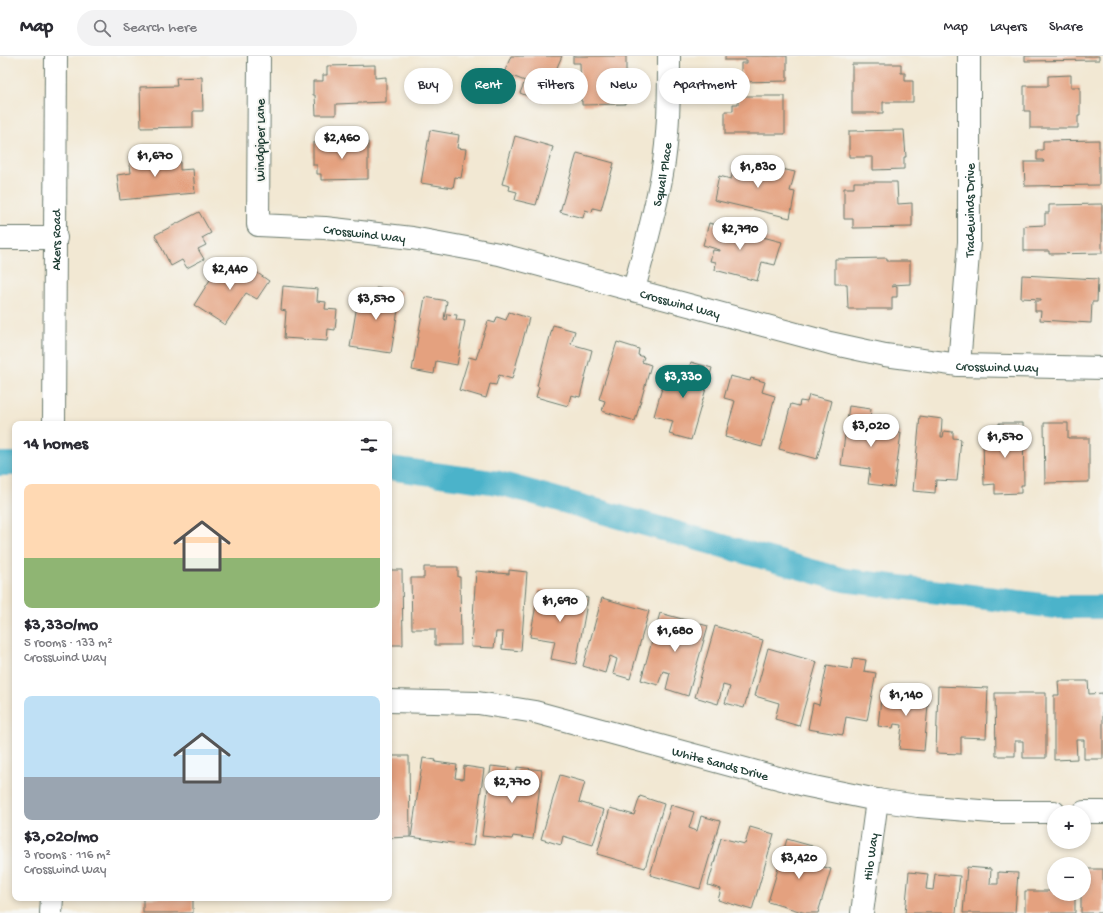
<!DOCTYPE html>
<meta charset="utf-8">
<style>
body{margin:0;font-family:"Gochi Hand",sans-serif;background:#f2f2f3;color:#2b2b33;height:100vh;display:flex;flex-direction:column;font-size:15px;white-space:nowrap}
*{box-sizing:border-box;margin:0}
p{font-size:13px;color:#7c7c81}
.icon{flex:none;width:22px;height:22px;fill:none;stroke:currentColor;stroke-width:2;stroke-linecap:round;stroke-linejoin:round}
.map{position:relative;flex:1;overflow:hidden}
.sheet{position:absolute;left:12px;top:365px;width:380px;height:480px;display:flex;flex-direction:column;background:#fff;border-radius:8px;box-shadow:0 2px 6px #0003}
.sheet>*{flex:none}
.banner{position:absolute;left:404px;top:12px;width:380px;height:36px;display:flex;gap:8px}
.tools{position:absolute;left:1047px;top:749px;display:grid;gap:8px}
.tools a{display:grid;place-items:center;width:44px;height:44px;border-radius:50%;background:#fff;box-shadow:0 2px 6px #0003;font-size:20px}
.price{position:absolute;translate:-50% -34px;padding:0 9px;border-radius:14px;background:#fff;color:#222;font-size:13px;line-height:26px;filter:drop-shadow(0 1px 2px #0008)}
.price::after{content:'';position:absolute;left:50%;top:24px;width:12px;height:9px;margin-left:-6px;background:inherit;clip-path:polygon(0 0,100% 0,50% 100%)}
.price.selected{background:#0f766e;color:#fff}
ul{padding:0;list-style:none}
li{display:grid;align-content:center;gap:8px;height:212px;padding:0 12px}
li span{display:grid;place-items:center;height:124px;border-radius:8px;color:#555}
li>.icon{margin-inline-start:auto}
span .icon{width:72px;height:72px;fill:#fffc;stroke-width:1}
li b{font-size:17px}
h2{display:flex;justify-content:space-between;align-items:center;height:48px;padding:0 12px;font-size:17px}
.pill{padding:0 14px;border-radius:18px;background:#fff;box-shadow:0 2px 6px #0003;font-size:14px;line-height:36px}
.pill.selected{background:#0f766e;color:#fff}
header{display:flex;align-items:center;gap:24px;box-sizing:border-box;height:56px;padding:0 20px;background:#fff;border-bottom:1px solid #e1e1e2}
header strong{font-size:19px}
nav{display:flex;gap:22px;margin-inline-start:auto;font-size:14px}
.search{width:280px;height:36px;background:#f2f2f3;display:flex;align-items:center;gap:10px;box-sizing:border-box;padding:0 14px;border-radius:22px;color:#7c7c81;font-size:15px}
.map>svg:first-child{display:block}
</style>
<header>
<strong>Map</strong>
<div class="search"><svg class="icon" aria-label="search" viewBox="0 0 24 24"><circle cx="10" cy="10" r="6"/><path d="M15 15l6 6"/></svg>Search here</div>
<nav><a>Map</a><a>Layers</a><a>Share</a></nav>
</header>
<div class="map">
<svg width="1103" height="857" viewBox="0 0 1103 857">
<rect width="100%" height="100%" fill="#f6f6f2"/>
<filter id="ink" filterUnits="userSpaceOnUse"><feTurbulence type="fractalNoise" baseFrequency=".025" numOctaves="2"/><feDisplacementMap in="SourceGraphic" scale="8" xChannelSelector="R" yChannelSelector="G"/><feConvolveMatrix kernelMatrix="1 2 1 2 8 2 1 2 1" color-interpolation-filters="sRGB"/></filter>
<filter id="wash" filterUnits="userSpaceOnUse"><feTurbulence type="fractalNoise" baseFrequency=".012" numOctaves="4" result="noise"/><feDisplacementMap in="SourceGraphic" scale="16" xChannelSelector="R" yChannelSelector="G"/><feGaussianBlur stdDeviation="0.9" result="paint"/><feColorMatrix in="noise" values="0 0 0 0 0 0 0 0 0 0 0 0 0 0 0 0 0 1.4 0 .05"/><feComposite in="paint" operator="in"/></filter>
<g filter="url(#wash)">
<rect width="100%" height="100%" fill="#f2e8d3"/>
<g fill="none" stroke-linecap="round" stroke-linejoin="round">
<g stroke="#4bb3ca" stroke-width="24">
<path d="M0,408h15"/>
<path d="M389,412l110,15 345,97 213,27h46"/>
</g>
</g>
<g id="blocks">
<g fill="#e4a17f">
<path d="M511,0h51l-20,46 -22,-9 5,-12 -21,-8z"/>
<path d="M573,0h53v48l-44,1v-4h-1l-1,-38h-7z"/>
<path d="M725,0h62v25l-46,1v-19h6v-3h-22z"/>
<path d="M1025,0h74v4l-74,1z"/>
<path d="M852,8h49v9h4v8h8v21h-30v11h-31z"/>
<path d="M375,9v13l11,-1v25l-50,2v11h-20l-1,-20h-2v-14h10v-6h4v-9z"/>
<path d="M1071,19v12h9v29h-2v12h-48v-17h-6v-25h24v-10z"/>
<path d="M202,21l1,34h-10v16l-52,1 -1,-41 37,-1 -1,-8z"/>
<path d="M738,40h47v38h-60v-23h8v-7h5z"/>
<path d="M430,74l29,5 -2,13 9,1 -5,29 -6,-1 -2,11 -32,-5z"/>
<path d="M904,74l2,27h-2v12l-31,1v-13h-24v-26z"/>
<path d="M515,80l38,11 -17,58 -21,-5 2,-8 -8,-2 1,-4 -8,-2z"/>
<path d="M1099,84v45l-74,1 -1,-24h20l-1,-2h-6v-10h6v-9z"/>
<path d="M368,86v37l-47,1v-6h-4v-9h-4v-22z"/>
<path d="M172,96l1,10 7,-1v9l13,-1 2,24 -75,7 -3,-25 14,-2 -2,-17z"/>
<path d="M577,97l37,10 -13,47 -8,-2 -1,4 -7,-2 -2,8 -23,-6z"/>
<path d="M741,104l54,12 -5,19 5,1 -5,26 -76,-18 5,-24 12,3 3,-11 5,1z"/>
<path d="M854,126h43l1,22 14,-1v24l-59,1v-9h-9v-31h10z"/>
<path d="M1102,148v49l-53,1v-3h-25v-25l21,-1v-12h4v-8z"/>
<path d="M199,156l12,21 -9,5 4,7 -8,4 6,10 -17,9 -5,-8 -11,6 -16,-31z"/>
<path d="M709,167l73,19 -7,23 -13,-3 -5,19 -42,-11 1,-8 -6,-1 3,-11 7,1v-1l-17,-5z"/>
<path d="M887,202v3h23v23l-18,1v2l5,-1v11h-5v12h-44l-1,-25h-12v-25z"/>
<path d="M240,205l29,20 -12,18 -11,-6 -21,32 -31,-20 26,-41 8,4 3,-3 4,3z"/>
<path d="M1022,219l76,4 -1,23h-5l-1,21 -51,-3 1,-9h-6v-10h6v-2l-20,-1z"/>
<path d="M283,230l35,3 -1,12 9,1 -1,7 12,1 -2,20 -7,-1 -1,12 -43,-3 2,-27 -5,-1z"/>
<path d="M376,232l25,3 -10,62 -41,-6 8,-48 9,1 1,-5 7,1z"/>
<path d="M425,241l22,4 -3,18 2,1 1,-6 10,1 -1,5 9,1 -8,44 -21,-4 -2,13 -22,-4z"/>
<path d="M509,256l20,6 -17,61 -13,-4 -3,10 -6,-1 -4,14 -27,-8 10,-33 7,2 12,-38 7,2 2,-6 9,3z"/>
<path d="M553,269l22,6 -4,13 21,6 -12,47 -9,-2 -3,11 -32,-9 3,-10 -2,-1z"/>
<path d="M617,286l22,7 -1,6 6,2 -2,5 9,3 -16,56 -33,-10 3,-10 -6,-2z"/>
<path d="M691,306l21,6 -21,72 -22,-6 4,-13 -19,-5 12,-42 7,2 1,-6 12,4 -1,7z"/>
<path d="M730,320l20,5 1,-3 14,4 -3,10 13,4 -13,51 -37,-10 10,-36 -11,-3z"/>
<path d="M809,339l23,6 -15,58 -38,-10 12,-45 8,2 1,-5 7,1z"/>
<path d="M849,350l22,3 -2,18 10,2v-6l12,2 -1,6 11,2 -7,54 -26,-3 2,-15 -29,-4z"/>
<path d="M920,360l22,3 -1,18h2l1,-6 9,1v6l8,1 -4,42 -21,-1 -1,13 -22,-2z"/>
<path d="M999,367h24l1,62h-3v8l-26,1v-10l-11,1 -1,-50h9v-5h7z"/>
<path d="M1044,367h24v15h21v44l-44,1z"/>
<path d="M424,511h34v10h2l1,68h-26v-16h-23l-1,-51h13z"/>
<path d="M389,514h13l1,75h-14z"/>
<path d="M509,514l18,2 -6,79 -19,-2 1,-17h-7l-2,16 -23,-1 5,-76 33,3z"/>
<path d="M539,533l49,9 -12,66 -25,-5 4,-18 -25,-4z"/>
<path d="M602,542l47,13 -19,68 -17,-5 4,-15 -7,-3 -5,17 -22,-7z"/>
<path d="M660,557l48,13 -20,70 -22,-7 4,-16 -7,-2 -5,14 -17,-5z"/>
<path d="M715,570l48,14 -19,68 -19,-5 5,-16 -7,-2 -5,19 -23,-7z"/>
<path d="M768,592l49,14 -18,64 -24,-7 4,-16 -24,-7z"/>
<path d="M853,602l13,2 -2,11 12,2 -9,48 -21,-4 -3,18 -35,-6 5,-26 6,2 8,-40 24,4z"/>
<path d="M1058,625h30l1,13 14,-1v66h-19v-19h-8l1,19 -23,1v-65h5z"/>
<path d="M938,630l50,2 -2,50 -25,-1v17l-25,-1z"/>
<path d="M882,634l47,4 -5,57 -25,-2 3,-24 -8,-1 -1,4 -15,-2z"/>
<path d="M995,637h51v65h-23v-17h-8v15h-19z"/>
<path d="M389,700h20l1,81 -21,1z"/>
<path d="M423,702l13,2 -1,2 22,3 -2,13 8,1 1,-13 20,3 -11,77 -62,-9z"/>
<path d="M491,710l18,2 -1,14 7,1 2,-16 25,3 -9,69 -20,-3 -1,3 -30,-3z"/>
<path d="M560,719l25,7 -6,20 25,8 -11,35 -30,-9 -2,9 -20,-6z"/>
<path d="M640,740l24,8 -19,64 -48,-14 13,-46 24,7z"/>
<path d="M671,749l23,7 -5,16 8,3 4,-15 19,5 -20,68 -50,-14z"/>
<path d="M750,771l24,7 -22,76 -34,-10 3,-11 -13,-4 13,-47 24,6z"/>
<path d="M787,783l25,7 -4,16 23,7 -13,44h-12l-38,-11z"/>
<path d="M967,811l24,2 -1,15h8v-12l20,1 -3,40h-52z"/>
<path d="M1050,812h4v26h21v19h-50v-22h25z"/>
<path d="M1084,813h19v44h-22v-19h3z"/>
<path d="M909,816l19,2 -2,15 7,1 2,-16 25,2 -4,37h-51z"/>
<rect x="143" y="842" width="50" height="15"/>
</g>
</g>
</g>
<g filter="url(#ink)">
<use href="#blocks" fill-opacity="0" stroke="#69796c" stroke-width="1"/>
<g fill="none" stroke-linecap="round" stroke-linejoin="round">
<defs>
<g id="minor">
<path id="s1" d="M259,0l-1,169 67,3 87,10 87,16 331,89 55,12 74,10 144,3"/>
<path d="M0,182h56"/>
<path id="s2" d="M634,233c10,-38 21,-76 28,-115 7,-39 7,-79 7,-118"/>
<path id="s3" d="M959,309l10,-123v-186"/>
<path id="s4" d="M54,368l2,-368"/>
<path id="s5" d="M389,645l89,2 57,9 269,73 73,15 41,6 74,6h62"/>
<path d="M1084,756h19"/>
<path d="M51,857l1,-15"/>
<path id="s6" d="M862,857l15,-113"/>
</g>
</defs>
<use href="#minor" stroke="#69796c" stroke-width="24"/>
<use href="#minor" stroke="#fff" stroke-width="22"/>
</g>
</g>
<g text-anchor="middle" stroke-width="4" stroke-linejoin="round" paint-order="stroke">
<g font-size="13" fill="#1f3d34" stroke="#f6f6f2">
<text transform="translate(259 84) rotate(-90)" y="5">Windpiper Lane</text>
<text dy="5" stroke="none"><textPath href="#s2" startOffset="118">Squall Place</textPath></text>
<text dy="5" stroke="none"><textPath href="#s3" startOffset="155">Tradewinds Drive</textPath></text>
<text dy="5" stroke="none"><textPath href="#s1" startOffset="276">Crosswind Way</textPath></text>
<text dy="5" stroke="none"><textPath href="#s4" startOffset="184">Akers Road</textPath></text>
<text dy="5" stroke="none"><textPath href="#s1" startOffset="600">Crosswind Way</textPath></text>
<text dy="5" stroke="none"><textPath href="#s1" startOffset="924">Crosswind Way</textPath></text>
<text dy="5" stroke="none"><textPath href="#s5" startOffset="339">White Sands Drive</textPath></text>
<text dy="5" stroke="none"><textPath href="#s6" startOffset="57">Hilo Way</textPath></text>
</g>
</g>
</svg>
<div class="tools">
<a>+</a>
<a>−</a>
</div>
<b class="price" style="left:342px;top:104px">$2,460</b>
<b class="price" style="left:155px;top:122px">$1,670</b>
<b class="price" style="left:758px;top:133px">$1,830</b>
<b class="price" style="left:740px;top:195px">$2,790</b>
<b class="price" style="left:230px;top:235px">$2,440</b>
<b class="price" style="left:376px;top:265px">$3,570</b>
<b class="price selected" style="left:683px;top:343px">$3,330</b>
<b class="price" style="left:871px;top:392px">$3,020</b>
<b class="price" style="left:1005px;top:403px">$1,570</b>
<b class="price" style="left:560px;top:567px">$1,690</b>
<b class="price" style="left:675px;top:597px">$1,680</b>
<b class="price" style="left:906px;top:661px">$1,140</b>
<b class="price" style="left:512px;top:748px">$2,770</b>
<b class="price" style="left:799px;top:824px">$3,420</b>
<div class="banner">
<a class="pill">Buy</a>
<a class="pill selected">Rent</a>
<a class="pill">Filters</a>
<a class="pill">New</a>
<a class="pill">Apartment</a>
</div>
<section class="sheet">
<h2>14 homes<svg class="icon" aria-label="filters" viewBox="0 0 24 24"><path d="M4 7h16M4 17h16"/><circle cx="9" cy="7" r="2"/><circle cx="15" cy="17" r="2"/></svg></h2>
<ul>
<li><span style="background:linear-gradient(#ffd9b3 60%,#8fb573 0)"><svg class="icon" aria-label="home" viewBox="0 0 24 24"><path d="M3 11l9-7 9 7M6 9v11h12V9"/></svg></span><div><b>$3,330/mo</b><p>5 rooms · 133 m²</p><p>Crosswind Way</p></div></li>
<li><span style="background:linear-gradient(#bfe0f5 65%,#9aa5b1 0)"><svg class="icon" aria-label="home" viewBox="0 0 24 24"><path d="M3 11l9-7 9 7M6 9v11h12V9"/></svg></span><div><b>$3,020/mo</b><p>3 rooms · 116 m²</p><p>Crosswind Way</p></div></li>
</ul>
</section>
</div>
